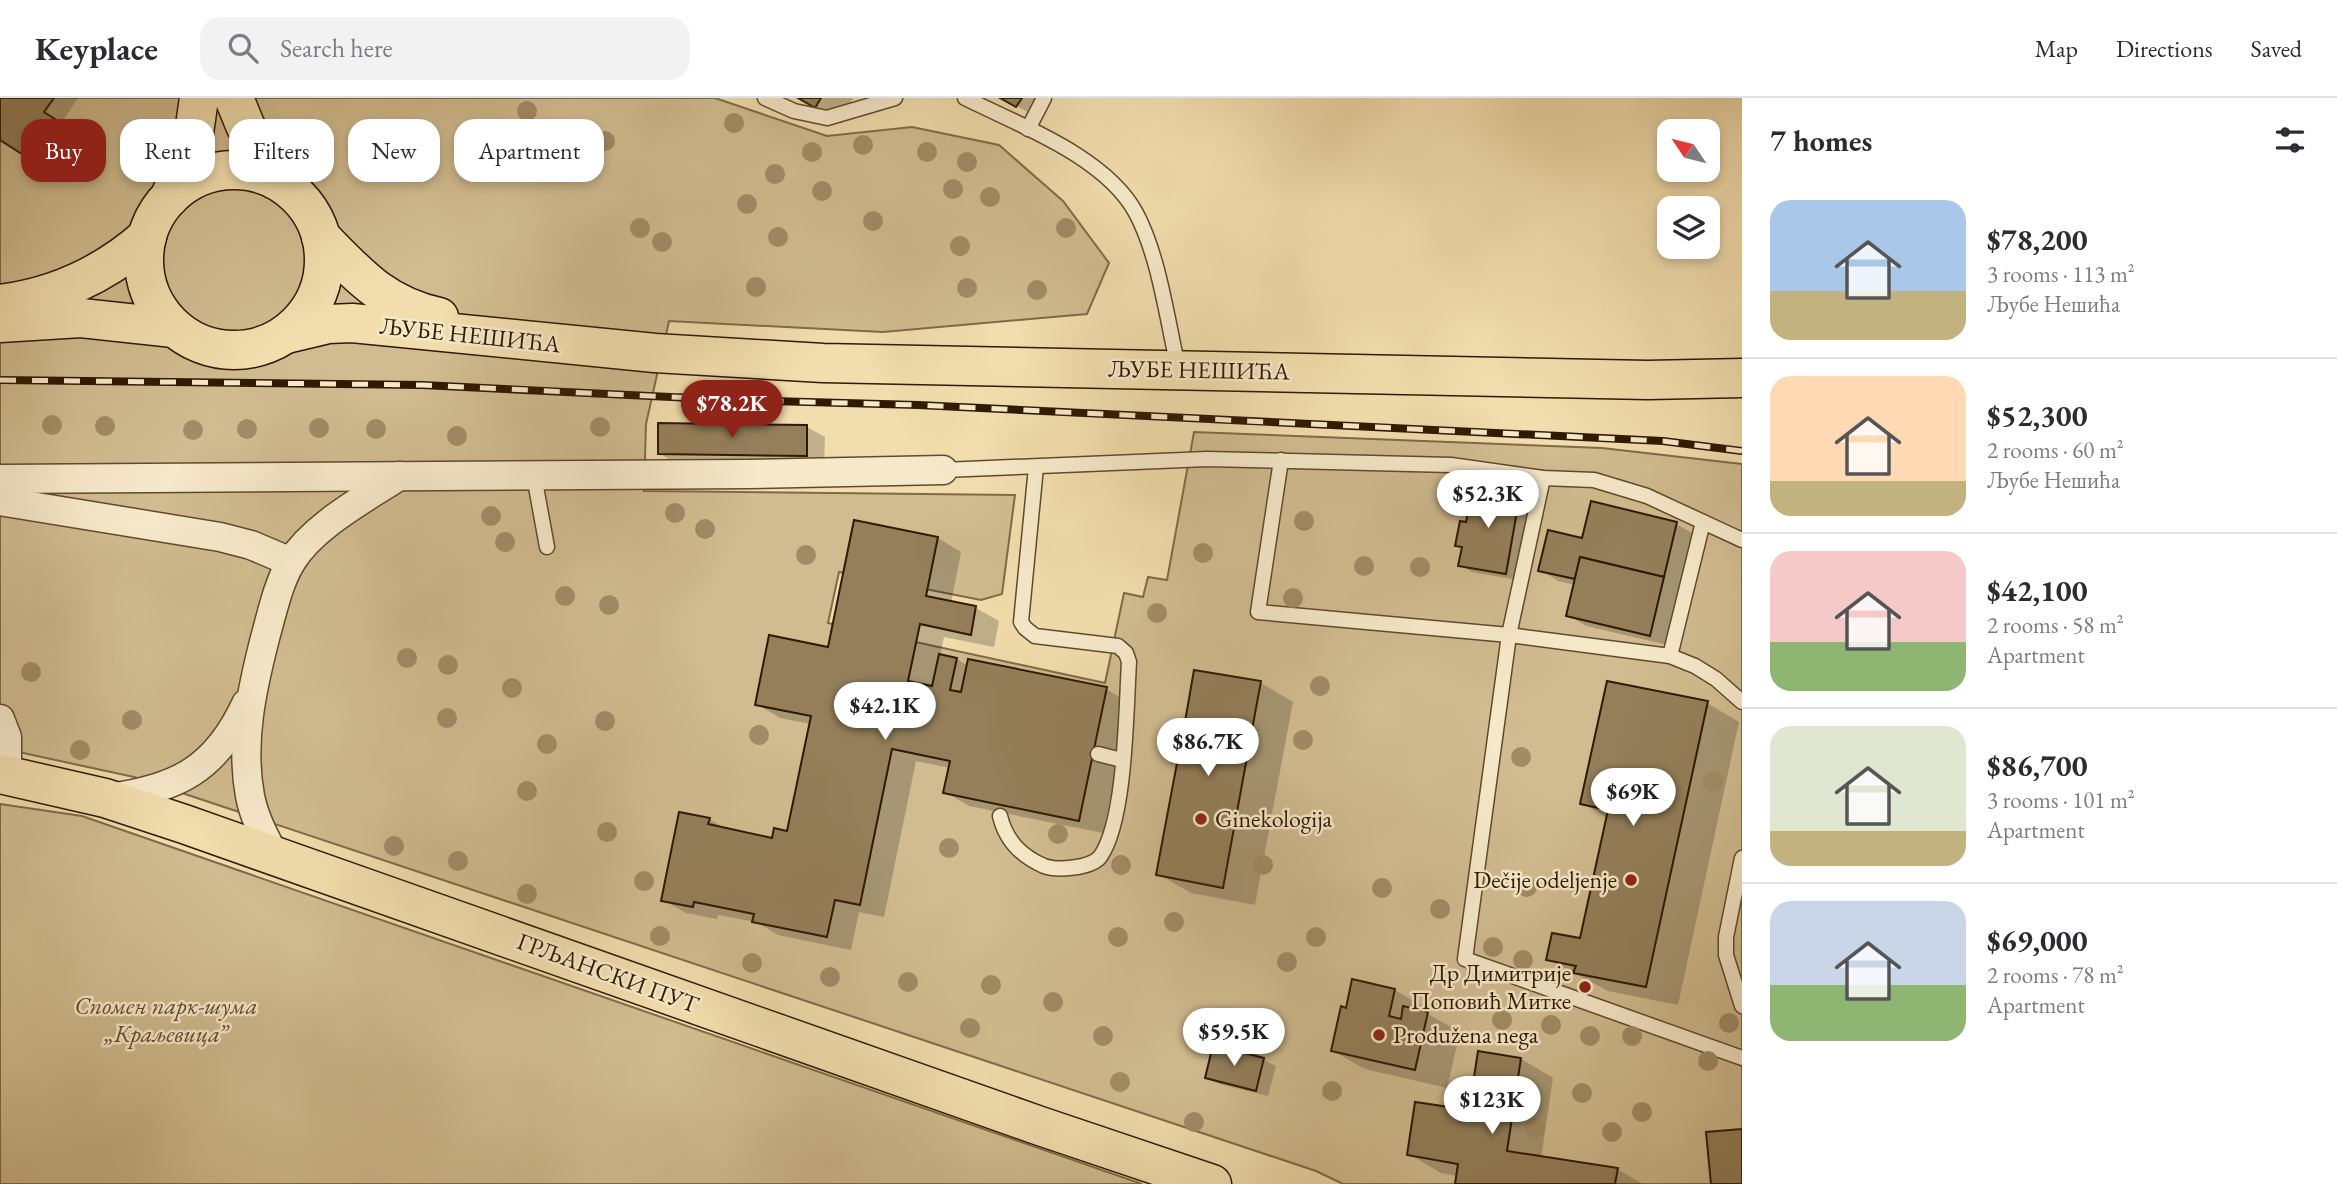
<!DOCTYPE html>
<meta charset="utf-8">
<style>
body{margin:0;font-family:"EB Garamond",serif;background:#f2f2f3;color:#2b2b33;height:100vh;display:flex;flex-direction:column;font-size:26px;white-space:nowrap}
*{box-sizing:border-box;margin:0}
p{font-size:23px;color:#7c7c81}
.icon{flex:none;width:38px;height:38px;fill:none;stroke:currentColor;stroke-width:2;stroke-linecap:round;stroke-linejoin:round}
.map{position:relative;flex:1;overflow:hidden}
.side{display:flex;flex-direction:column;background:#fff;width:595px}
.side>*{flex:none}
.hud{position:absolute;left:21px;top:21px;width:665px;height:63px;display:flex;gap:14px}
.needle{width:46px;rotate:305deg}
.buttons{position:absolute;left:1657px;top:21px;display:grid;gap:14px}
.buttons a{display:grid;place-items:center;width:63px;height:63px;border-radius:14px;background:#fff;box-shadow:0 4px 10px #0003;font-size:35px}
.price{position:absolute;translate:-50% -60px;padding:0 16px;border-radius:24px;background:#fff;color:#222;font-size:23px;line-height:46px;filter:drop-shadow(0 2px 4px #0008)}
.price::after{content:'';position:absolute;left:50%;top:42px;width:21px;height:16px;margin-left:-10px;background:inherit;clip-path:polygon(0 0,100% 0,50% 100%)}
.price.active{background:#8f2418;color:#fff}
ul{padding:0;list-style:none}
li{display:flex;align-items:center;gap:21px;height:175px;padding:0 28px}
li+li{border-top:2px solid #e1e1e2}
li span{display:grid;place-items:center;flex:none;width:196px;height:140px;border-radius:21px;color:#555}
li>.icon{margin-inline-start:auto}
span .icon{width:84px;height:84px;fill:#fffc;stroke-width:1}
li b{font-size:30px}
h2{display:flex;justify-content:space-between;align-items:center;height:84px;padding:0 28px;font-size:30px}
.tag{padding:0 24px;border-radius:21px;background:#fff;box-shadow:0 4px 10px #0003;font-size:24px;line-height:63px}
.tag.active{background:#8f2418;color:#fff}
header{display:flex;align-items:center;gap:42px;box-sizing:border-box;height:98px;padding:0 35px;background:#fff;border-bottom:2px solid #e1e1e2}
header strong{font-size:33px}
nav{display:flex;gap:38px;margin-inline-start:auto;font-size:24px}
.search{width:490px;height:63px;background:#f2f2f3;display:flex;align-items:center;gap:18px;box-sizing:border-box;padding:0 24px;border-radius:21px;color:#7c7c81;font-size:26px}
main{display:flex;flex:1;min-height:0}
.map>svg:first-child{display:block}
</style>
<header>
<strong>Keyplace</strong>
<div class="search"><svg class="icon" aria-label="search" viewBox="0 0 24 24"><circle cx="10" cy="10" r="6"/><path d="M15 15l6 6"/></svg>Search here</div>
<nav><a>Map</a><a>Directions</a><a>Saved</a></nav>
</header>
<main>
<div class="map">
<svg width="1742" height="1086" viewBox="0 0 1742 1086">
<rect width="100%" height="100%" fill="#f1ddad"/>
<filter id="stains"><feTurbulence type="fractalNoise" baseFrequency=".00286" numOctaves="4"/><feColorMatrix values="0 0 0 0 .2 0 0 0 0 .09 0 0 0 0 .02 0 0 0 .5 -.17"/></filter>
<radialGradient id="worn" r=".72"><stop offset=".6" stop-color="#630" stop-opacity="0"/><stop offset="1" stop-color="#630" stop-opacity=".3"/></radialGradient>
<g fill="#d0bc90" stroke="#806a48" stroke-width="2">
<path d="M0,0h715l112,38 85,-9 87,18 64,56 46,62 -22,51 -204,18 -214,-11 -23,103 -2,67 371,4 -13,99 -21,6 -142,-28 -11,51 277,60 19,-90 19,4 5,-20 19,3 27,-148 408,16 140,16v720h-399l-27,-13 -1182,-394 -134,-29z"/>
<path d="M0,706l82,12 1060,368h-1142z"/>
</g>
<g fill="#0003">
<path d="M0,0h78l-17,26 25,16 -23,36 -63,-38z"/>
<path d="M801,0h52l-14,22z"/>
<path d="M1003,0h34l-8,15z"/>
<path d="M807,329l18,10 -1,29 -147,-2 -18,-11z"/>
<path d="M1520,397l12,7 -14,78 -46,-8 -12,-7 3,-16 -6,-3 10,-22z"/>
<path d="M1676,426l18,10 -26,111 -82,-19 -18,-11 7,-30 -17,-4 -18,-11z"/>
<path d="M938,440l23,14 -10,51 25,5 23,13 -5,26 -50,-10 -4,19 17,3 11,7 138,23 24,14 -27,130 -134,-27 -24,-14 5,-24 -34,-7 -32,156 -25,-5 -8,38 -73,-15 -22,-13 -38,-7 -1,4 -31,-6 -23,-13 46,-81 19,11 46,10 14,-7 23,-109 -31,-6 -23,-14 72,-55z"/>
<path d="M1196,574l65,11 32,19 -38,203 -64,-12 -33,-19z"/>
<path d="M1707,605l32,19 -61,283 -70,-14 -60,-32 33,-19 27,-122 -26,-15z"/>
<path d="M1353,883l42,9 32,19 -1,4 34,19 -13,56 -82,-19 -32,-18 14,-41z"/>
<path d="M1480,955l41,6 32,19 -12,80 76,11 26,15h-187l2,-8 -17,-3 -32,-19 62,-42z"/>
<path d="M1264,962l12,6 -8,30 -49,-12 -12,-7z"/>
</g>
<g fill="#947f5a" stroke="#2f1900" stroke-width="2">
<path d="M0,0h54l-10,14 25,16 -25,40 -44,-28z"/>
<path d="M798,0h23l-6,10z"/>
<path d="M1000,0h22l-6,9z"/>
<path d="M658,325l149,2v31l-149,-2z"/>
<path d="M1473,387l47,9 -14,80 -48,-8 4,-19 -7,-1 5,-25 6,1z"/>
<path d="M1591,403l86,21 -13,55 -84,-20 -5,22 -37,-8 10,-41 34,8z"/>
<path d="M854,422l84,17 -12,59 50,10 -5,29 -51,-11 -12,57 24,5 7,-32 18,4 -7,32 11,2 7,-33 139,28 -28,134 -136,-28 7,-32 -58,-12 -32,156 -25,-5 -8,37 -75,-15 2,-8 -60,-12 -1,5 -32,-6 18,-89 31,6 -2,6 64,14 2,-10 13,3 24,-115 -56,-11 14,-70 59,12z"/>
<path d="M1580,459l84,20 -14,59 -84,-20z"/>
<path d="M1194,572l67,11 -38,207 -67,-13 21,-112 -5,-1 5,-30 6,1z"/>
<path d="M1607,583l101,20 -62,286 -73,-14 3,-7 -30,-6 6,-27 28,5 28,-128 -28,-6z"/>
<path d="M1352,881l43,10 -6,27 12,3 2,-13 25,6 -13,58 -84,-19 10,-45 5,2z"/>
<path d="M1213,947l51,13 -8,33 -51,-13z"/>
<path d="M1478,953l43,7 -14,93 111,17 -3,16h-160l3,-20 -51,-9 8,-53 54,8z"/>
<path d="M1742,1031v55h-31l-5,-52z"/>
</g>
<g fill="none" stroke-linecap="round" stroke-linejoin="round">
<defs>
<g id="lane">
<path d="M765,0l29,13 33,7 68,-20"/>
<path d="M965,0c54,27 141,59 171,115 23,43 31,106 42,154"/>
<path d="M1028,31l16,-31"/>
<path d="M1281,362l-23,152 251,23 161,21 25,10 21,13 26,23"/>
<path d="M943,372l264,-11 244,6 92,13 51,2 53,16 95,44"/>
<path d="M534,378l13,71"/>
<path d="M1543,380l-34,157 -44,324 277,99"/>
<path d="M1670,558l33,-134"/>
<path d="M1098,656l24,6"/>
<path d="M1000,718c6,25 21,40 44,50 13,5 47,2 56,-9 26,-36 26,-148 29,-195l-3,-9 -8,-7 -83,-10 -10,-8 -4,-6 15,-155"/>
<path d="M1742,760l-16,79v18l16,51"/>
</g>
<g id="street">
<path d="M0,381l748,-5 195,-4"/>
<path d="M0,403l220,36 31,8 40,17"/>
<path d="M0,621l7,18v39"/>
<path d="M109,700c68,-9 107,-29 137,-94"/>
<path d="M274,757c-10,-19 -20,-38 -24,-59 -10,-54 2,-107 15,-158 7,-25 13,-54 26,-76 22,-36 73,-63 108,-86"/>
</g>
<g id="primary">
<path d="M234,0l11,27 31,55"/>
<circle cx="234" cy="162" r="90"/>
<path d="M170,99l24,-64 5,-35"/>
<path d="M321,139c38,39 63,68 118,80"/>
<path d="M0,206c56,-7 105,-30 147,-67"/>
<path d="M0,225l81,-5 93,10"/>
<path d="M286,236l42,-10 24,-1 303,30 168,10 825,17 94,-2"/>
<path d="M0,676l105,24 79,26 856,302 172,58"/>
</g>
</defs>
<use href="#lane" stroke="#604a2b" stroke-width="17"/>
<use href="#street" stroke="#604a2b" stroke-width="31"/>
<use href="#primary" stroke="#2f1900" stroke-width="41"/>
<use href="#lane" stroke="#f6e9ca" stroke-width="14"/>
<use href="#street" stroke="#f6e9ca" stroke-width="28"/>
<use href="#primary" stroke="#f1ddad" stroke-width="38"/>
<defs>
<path id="rail" d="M0,282l422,5 312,15 184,5 745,36 79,10"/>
</defs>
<use href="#rail" stroke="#2f1900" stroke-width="8"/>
<use href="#rail" stroke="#f6e9ca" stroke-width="5" stroke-dasharray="16" stroke-linecap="butt"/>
</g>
<g fill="#a18c66">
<circle cx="527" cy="13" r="10"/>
<circle cx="734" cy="25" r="10"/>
<circle cx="550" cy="34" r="10"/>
<circle cx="605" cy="43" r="10"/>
<circle cx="863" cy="47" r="10"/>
<circle cx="812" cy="54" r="10"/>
<circle cx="927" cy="54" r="10"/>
<circle cx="967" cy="64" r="10"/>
<circle cx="775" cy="76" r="10"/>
<circle cx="953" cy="91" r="10"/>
<circle cx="822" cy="93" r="10"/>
<circle cx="990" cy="99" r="10"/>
<circle cx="747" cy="106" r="10"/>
<circle cx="873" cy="123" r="10"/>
<circle cx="640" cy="130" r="10"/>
<circle cx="1066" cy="130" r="10"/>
<circle cx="778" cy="139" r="10"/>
<circle cx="662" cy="144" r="10"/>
<circle cx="960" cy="148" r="10"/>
<circle cx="756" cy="189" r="10"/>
<circle cx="967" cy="190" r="10"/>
<circle cx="1037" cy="192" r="10"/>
<circle cx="52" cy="327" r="10"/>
<circle cx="105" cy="328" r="10"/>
<circle cx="600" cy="329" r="10"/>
<circle cx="319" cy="330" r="10"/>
<circle cx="247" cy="331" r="10"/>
<circle cx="376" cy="331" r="10"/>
<circle cx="193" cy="332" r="10"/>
<circle cx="457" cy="338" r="10"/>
<circle cx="675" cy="415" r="10"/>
<circle cx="491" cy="418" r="10"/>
<circle cx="1304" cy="423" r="10"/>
<circle cx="705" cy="431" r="10"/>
<circle cx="505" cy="444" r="10"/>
<circle cx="1203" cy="455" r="10"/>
<circle cx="806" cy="457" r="10"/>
<circle cx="1364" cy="468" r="10"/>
<circle cx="1420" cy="469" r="10"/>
<circle cx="565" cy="498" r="10"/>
<circle cx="1293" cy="500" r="10"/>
<circle cx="609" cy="507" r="10"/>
<circle cx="1157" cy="515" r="10"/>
<circle cx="407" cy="560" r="10"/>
<circle cx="448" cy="567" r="10"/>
<circle cx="31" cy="574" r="10"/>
<circle cx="1320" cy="588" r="10"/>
<circle cx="512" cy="590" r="10"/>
<circle cx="447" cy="620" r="10"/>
<circle cx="132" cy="622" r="10"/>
<circle cx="605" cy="623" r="10"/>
<circle cx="759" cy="637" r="10"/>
<circle cx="1303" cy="642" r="10"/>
<circle cx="547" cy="646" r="10"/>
<circle cx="80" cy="652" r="10"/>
<circle cx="1521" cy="659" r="10"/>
<circle cx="1713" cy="684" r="10"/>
<circle cx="527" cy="693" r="10"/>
<circle cx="607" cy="734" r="10"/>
<circle cx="1058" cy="736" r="10"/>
<circle cx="394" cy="748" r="10"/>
<circle cx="949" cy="750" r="10"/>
<circle cx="458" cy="763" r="10"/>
<circle cx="1121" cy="767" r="10"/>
<circle cx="1263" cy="767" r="10"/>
<circle cx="644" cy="783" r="10"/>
<circle cx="1527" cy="789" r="10"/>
<circle cx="1382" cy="790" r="10"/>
<circle cx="527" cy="796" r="10"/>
<circle cx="1440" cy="811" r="10"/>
<circle cx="1174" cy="824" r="10"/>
<circle cx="660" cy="838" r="10"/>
<circle cx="1118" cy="839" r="10"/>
<circle cx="1316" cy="839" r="10"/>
<circle cx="1493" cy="849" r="10"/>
<circle cx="1523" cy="862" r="10"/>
<circle cx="1287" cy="864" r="10"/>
<circle cx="752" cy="865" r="10"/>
<circle cx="830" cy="879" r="10"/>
<circle cx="908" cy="884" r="10"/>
<circle cx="991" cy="887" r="10"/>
<circle cx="1053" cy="904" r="10"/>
<circle cx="1502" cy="922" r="10"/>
<circle cx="1729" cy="925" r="10"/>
<circle cx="1551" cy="927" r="10"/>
<circle cx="970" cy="930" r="10"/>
<circle cx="1103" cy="938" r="10"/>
<circle cx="1590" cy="938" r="10"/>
<circle cx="1632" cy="938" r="10"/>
<circle cx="1708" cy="963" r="10"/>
<circle cx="1120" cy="984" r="10"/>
<circle cx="1332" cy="993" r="10"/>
<circle cx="1582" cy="995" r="10"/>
<circle cx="1642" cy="1014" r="10"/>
<circle cx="1194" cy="1024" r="10"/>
<circle cx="1535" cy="1030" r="10"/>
<circle cx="1612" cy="1034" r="10"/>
</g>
<g fill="#8f2418" stroke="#f6e9ca" stroke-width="2.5">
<circle cx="1201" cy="721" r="7"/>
<circle cx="1631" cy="782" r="7"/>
<circle cx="1585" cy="889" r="7"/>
<circle cx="1379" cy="937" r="7"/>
</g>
<g text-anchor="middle" stroke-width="5" stroke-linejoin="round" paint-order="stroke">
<g font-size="24" fill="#2f1900" stroke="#f6e9ca">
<text transform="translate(470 237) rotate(6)" y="8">ЉУБЕ НЕШИЋА</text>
<text transform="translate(1199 272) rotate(1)" y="8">ЉУБЕ НЕШИЋА</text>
<text transform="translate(608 875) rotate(20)" y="8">ГРЉАНСКИ ПУТ</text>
</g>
<g font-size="24" fill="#2f1900" stroke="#f6e9ca" text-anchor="start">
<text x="1215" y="729">Ginekologija</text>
<text x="1617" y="790" text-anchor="end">Dečije odeljenje</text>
<text x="1571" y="883" text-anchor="end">Др Димитрије<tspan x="1571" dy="28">Поповић Митке</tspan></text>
<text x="1393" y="945">Produžena nega</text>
</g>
<g font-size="24" font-style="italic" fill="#5f4a2b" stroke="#f6e9ca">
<text x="166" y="916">Спомен парк-шума<tspan x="166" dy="28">„Краљевица”</tspan></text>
</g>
</g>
<rect width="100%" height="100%" filter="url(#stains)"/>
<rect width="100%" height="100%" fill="url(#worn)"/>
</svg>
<div class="buttons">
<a><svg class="needle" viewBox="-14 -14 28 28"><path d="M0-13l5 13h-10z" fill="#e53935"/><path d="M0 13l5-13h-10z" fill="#7c7c81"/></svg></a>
<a><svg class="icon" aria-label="layers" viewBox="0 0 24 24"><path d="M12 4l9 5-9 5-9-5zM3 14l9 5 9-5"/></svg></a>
</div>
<b class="price active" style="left:732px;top:342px">$78.2K</b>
<b class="price" style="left:1488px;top:432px">$52.3K</b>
<b class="price" style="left:885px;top:644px">$42.1K</b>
<b class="price" style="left:1208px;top:680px">$86.7K</b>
<b class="price" style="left:1633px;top:730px">$69K</b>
<b class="price" style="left:1234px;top:970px">$59.5K</b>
<b class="price" style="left:1492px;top:1038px">$123K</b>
<div class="hud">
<a class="tag active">Buy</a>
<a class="tag">Rent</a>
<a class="tag">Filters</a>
<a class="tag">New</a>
<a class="tag">Apartment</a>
</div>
</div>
<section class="side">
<h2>7 homes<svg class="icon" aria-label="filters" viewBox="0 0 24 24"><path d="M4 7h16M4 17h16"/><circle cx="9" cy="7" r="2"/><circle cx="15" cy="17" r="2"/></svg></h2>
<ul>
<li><span style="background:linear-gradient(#a9c7e8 65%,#c2b280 0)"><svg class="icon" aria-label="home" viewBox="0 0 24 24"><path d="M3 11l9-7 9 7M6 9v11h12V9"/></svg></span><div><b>$78,200</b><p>3 rooms · 113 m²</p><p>Љубе Нешића</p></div></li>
<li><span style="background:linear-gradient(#ffd9b3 75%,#c2b280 0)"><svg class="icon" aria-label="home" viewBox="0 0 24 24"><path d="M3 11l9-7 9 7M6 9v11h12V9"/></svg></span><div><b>$52,300</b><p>2 rooms · 60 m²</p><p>Љубе Нешића</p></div></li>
<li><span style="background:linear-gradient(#f6c9c9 65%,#8fb573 0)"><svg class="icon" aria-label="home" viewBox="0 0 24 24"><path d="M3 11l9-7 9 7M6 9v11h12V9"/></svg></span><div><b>$42,100</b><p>2 rooms · 58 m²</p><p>Apartment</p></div></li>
<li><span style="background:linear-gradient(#dfe7d0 75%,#c2b280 0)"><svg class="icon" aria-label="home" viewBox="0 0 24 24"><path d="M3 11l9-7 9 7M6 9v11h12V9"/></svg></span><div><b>$86,700</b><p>3 rooms · 101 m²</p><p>Apartment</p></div></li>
<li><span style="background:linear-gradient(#c9d6e8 60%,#8fb573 0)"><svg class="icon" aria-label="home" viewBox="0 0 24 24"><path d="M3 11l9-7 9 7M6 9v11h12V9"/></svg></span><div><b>$69,000</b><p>2 rooms · 78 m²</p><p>Apartment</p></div></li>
</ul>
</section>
</main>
